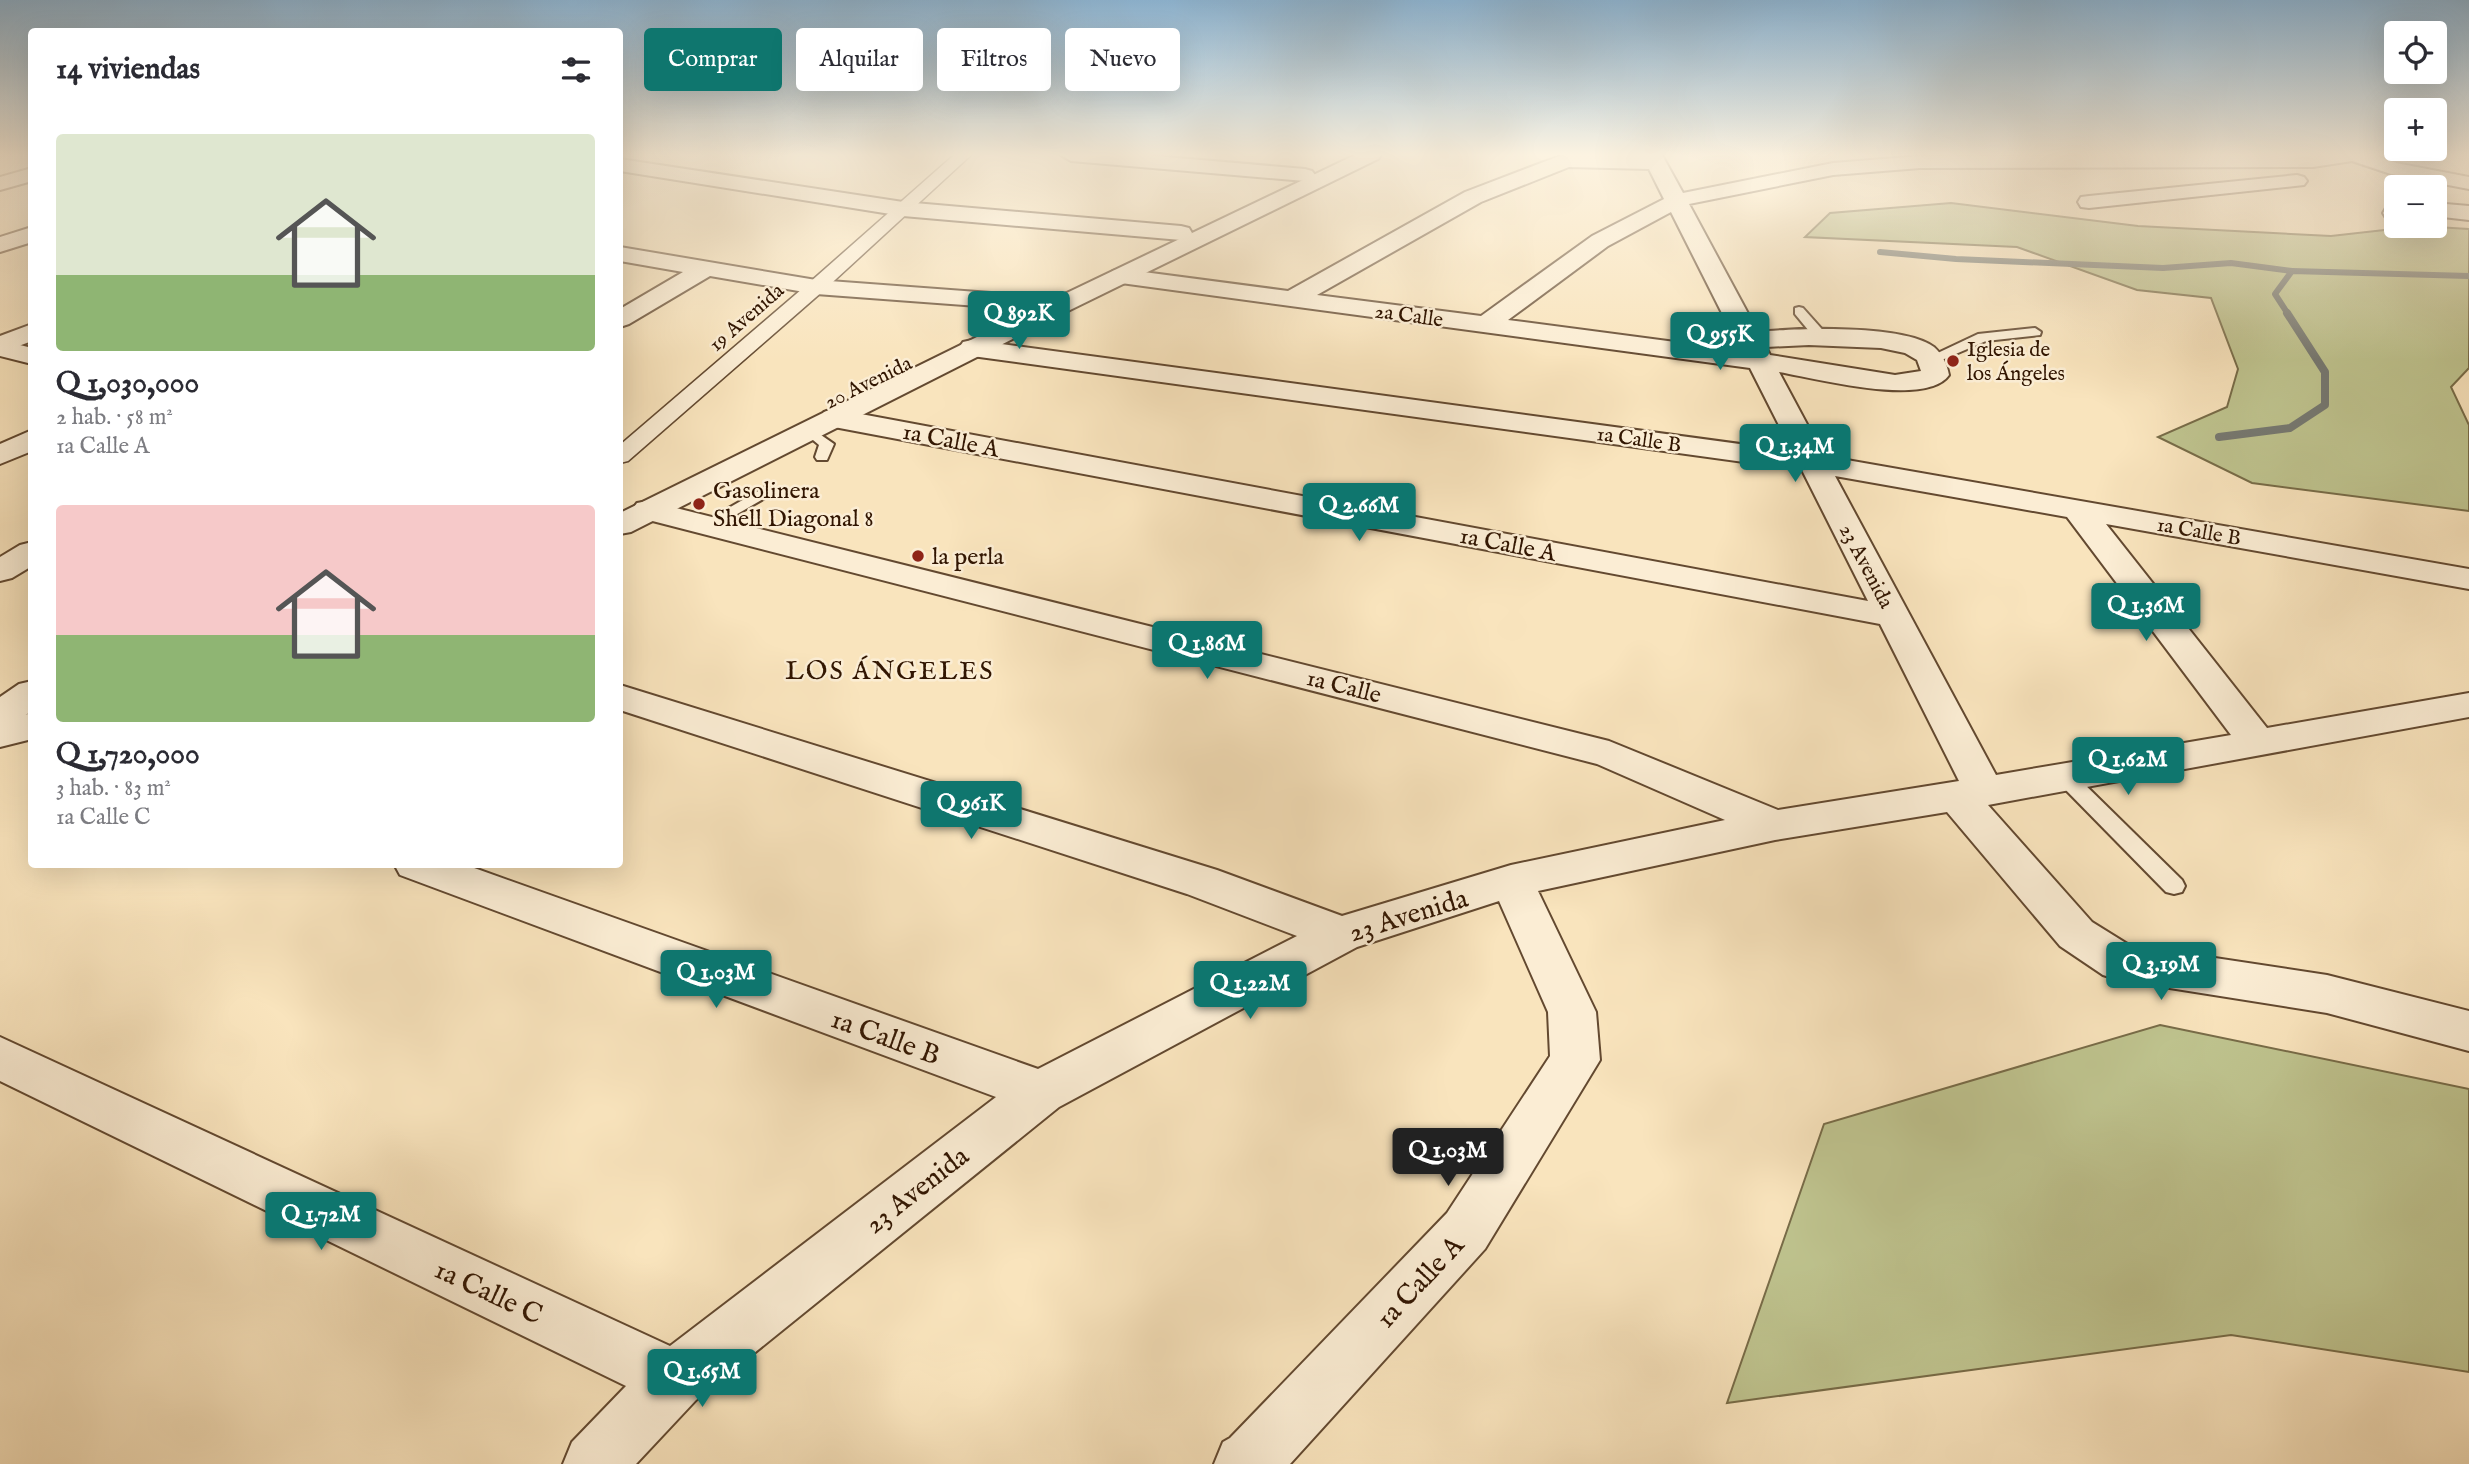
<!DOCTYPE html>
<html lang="es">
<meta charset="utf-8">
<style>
body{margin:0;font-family:"IM FELL English",serif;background:#f7f7f7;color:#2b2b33;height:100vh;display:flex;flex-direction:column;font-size:26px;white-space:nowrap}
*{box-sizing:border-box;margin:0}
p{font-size:23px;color:#7c7c81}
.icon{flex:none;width:38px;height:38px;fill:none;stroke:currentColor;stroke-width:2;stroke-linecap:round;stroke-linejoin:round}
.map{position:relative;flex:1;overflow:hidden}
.side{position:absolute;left:28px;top:28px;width:595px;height:840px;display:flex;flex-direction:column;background:#fff;border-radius:7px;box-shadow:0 7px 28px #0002}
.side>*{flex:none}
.hud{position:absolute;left:644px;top:28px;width:665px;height:63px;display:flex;gap:14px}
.tools{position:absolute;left:2384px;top:21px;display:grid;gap:14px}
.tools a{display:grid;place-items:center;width:63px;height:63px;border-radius:7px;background:#fff;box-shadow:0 7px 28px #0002;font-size:35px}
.price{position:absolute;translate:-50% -60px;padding:0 16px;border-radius:7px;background:#0f766e;color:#fff;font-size:23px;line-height:46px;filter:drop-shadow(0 2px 4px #0008)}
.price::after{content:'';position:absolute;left:50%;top:42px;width:21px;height:16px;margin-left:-10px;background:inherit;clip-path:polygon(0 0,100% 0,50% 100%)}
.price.selected{background:#222;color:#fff}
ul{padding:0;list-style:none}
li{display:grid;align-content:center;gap:14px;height:371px;padding:0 28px}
li span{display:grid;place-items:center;height:217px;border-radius:7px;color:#555}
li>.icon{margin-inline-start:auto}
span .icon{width:126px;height:126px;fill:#fffc;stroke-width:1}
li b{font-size:30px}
h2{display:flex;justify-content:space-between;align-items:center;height:84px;padding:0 28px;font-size:30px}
.tag{padding:0 24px;border-radius:7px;background:#fff;box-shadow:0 7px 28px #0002;font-size:24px;line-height:63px}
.tag.selected{background:#0f766e;color:#fff}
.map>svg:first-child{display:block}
</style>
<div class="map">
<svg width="2469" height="1464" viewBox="0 0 2469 1464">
<rect width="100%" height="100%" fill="#f9e4bd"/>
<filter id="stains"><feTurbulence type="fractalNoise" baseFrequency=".00286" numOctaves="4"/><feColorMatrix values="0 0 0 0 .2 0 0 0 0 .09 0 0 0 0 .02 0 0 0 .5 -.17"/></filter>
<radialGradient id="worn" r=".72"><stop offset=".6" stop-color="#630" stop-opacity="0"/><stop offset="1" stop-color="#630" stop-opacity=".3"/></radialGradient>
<g fill="#bfc48f" stroke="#786c48" stroke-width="2">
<path d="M1951,203l187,23 193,10 89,-10 49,3v139l-18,19 18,38v86l-217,-28 -94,-46 69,-30 11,-38 -27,-71 -74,-8 -120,-43 -212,-10 25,-24z"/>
<path d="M2160,1025l309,64v283l-238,-37 -504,68 97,-279z"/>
</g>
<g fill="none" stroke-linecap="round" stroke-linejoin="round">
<g stroke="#767972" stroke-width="6">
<path d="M1880,252l76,7 207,9 68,-5 61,8"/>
<path d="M2288,314l-13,-20 17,-23 177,5"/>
</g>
<path stroke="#767972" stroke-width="8" d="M2219,437l71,-9 35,-23v-33l-38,-59"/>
<defs>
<g id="service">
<path d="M1799,307l4,1 25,28v6h-10l-23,-28v-6z"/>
<path d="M2035,328l6,4 -1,3 -54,6 -49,21h-10l-2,-3 53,-25z"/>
<path d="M808,426l26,18 -7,16h-10l-2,-3 4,-12 -18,-15z"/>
<path d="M767,486l8,5 -3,3 -59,34 -6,2 -8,-5z"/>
<path d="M2066,771l7,2 109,107 3,6 -3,6 -8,2 -8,-2 -107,-109 -3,-5 3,-5z"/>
</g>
<path id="pedestrian" d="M954,155h17l-148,136 -195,170 -8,2v-18l189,-162z"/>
<g id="minor">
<path d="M1061,155h83l161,14 7,2 3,4 -3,4 -7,2 -234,-20z"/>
<path d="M1562,155h100l21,38 150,-30 87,-7 454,-1 22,8 73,14v12l-78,-15 -39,-13 -39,6 -393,1 -87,7 -144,29 69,128c38,-4 146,-8 176,15 8,7 13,17 15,28 -23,33 -135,3 -170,-3l45,84 645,113v20l-363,-65 161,204 202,-35v24l-481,88 104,117 37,23 198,30 142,36v40l-142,-38 -208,-33 -16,-5 -43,-29 -113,-134 -172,28 -237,51 58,121 4,48 -115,189 -195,215h-76l9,-22 7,-4 217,-225 103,-157 -2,-44 -49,-111 -142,46 -298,160 -363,293 -60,64h-73l9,-22 54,-56 -626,-305v-44l670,309 326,-249 -596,-222 -6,-11h69l575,205 259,-133 -110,-42 -567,-184v-25l597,185 125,46 169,-51 214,-45 -128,-56 -960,-247 -5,-7 5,-7 11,-2 961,240 169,69 181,-29 -79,-157 -1046,-197 -10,-3 -4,-6 4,-6 10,-3 1034,192 -66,-131 -830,-114 -9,-2 -4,-6 4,-6 9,-2 820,111 -42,-83 -629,-85 -8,-2 -4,-5 4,-5 8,-2 167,22 177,-99zM1569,167l80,2 15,30 -72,37 -111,80 -164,-21 164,-93zM1671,212l63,125 -36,8 -190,-25 100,-74zM1809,345l72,3 24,5 12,7 4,11 -26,4 -125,-20 -4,-8zM1835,476l232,41 164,218 -235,40z"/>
<path d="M620,159l283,43 278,24 8,2 3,5 -3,5 -8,2 -278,-24 -283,-45z"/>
<path d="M32,168v13l-32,9v-13z"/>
<path d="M2297,175l7,2 3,4 -3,4 -215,23 -8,-1 -3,-5 3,-5 8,-1z"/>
<path d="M2434,203l35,3v14l-35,-4z"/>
<path d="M2396,206v13l-10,-1 -3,-5 3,-5z"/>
<path d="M32,227v15l-32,10v-15z"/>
<path d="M620,247l196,33 214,16 9,2 3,5 -3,5 -9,2 -214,-16 -106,-18 -81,48 -9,3v-18l63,-37 -63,-11z"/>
<path d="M32,324v17l-32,12v-17z"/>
<path d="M32,430v21l-32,13v-20z"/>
<path d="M32,542v24l-20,12 -12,3v-24l20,-12z"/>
<path d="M32,681v30l-19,12 -13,3v-29l19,-13z"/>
</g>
<g id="tertiary">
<path d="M1355,155h26l-3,4 -310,152 -437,221 -11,2v-21l430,-212z"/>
<path d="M0,340l32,8v16l-32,-8z"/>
<path d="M32,713v26l-32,8v-26z"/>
</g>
</defs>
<use href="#service" stroke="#634930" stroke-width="4"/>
<use href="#pedestrian" stroke="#634930" stroke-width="3"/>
<use href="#minor" stroke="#634930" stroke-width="4"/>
<use href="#tertiary" stroke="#634930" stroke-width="4"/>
<use href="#service" fill="#fbedd4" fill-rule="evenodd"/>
<use href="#pedestrian" fill="#fbedd4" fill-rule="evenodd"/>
<use href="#minor" fill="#fbedd4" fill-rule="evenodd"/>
<use href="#tertiary" fill="#fbedd4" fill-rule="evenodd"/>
</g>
<linearGradient id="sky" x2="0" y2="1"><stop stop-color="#8db7d7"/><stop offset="0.43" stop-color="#fcf3e1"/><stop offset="1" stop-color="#fcf3e1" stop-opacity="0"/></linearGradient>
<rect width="2469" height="360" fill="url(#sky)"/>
<g fill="#8f2418" stroke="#fbedd4" stroke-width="2.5">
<circle cx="1953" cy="361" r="7"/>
<circle cx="699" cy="504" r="7"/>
<circle cx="918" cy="556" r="7"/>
</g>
<g text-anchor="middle" stroke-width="5" stroke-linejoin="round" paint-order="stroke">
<g font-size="21" fill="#311501" stroke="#fbedd4">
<text transform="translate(1409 315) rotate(8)" y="7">2a Calle</text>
<text transform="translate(746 317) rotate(-41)" y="7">19 Avenida</text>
<text transform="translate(868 382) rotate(-26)" y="7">20 Avenida</text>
<text transform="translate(1639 439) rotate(8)" y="7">1a Calle B</text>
<text transform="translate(2199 531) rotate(10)" y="7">1a Calle B</text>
<text transform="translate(1867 566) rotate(62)" y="7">23 Avenida</text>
</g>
<g font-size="21" fill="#311501" stroke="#fbedd4" text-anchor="start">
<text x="1967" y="356">Iglesia de<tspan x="1967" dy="24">los Ángeles</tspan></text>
</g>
<g font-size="24" fill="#311501" stroke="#fbedd4">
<text transform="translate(951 440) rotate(11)" y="8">1a Calle A</text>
<text transform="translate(1508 544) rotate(11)" y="8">1a Calle A</text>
<text transform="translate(1344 686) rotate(14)" y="8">1a Calle</text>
</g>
<g font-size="24" fill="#311501" stroke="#fbedd4" text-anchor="start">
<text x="713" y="498">Gasolinera<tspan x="713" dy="28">Shell Diagonal 8</tspan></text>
<text x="932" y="564">la perla</text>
</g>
<g font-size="26" letter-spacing="2" fill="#311501" stroke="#fbedd4">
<text x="890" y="679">LOS ÁNGELES</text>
</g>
<g font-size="28" fill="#311501" stroke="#fbedd4">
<text transform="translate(1408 914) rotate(-17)" y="10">23 Avenida</text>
<text transform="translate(886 1036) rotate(20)" y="10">1a Calle B</text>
<text transform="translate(916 1189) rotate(-38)" y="10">23 Avenida</text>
<text transform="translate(1419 1281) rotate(-47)" y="10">1a Calle A</text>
<text transform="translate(489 1291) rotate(25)" y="10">1a Calle C</text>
</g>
</g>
<rect width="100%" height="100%" filter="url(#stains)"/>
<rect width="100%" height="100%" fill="url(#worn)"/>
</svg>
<div class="tools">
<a><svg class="icon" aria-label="locate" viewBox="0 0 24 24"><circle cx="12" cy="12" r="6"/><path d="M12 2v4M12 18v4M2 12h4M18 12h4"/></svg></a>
<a>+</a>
<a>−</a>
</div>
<b class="price" style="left:1019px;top:351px">Q 892K</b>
<b class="price" style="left:1720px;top:372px">Q 955K</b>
<b class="price" style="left:1795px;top:484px">Q 1.34M</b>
<b class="price" style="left:1359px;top:543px">Q 2.66M</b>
<b class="price" style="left:2146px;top:643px">Q 1.36M</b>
<b class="price" style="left:1207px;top:681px">Q 1.86M</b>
<b class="price" style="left:2128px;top:797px">Q 1.62M</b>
<b class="price" style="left:971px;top:841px">Q 961K</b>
<b class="price" style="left:2161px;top:1002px">Q 3.19M</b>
<b class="price" style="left:716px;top:1010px">Q 1.03M</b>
<b class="price" style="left:1250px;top:1021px">Q 1.22M</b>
<b class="price selected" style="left:1448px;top:1188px">Q 1.03M</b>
<b class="price" style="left:321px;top:1252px">Q 1.72M</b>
<b class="price" style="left:702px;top:1409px">Q 1.65M</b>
<div class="hud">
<a class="tag selected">Comprar</a>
<a class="tag">Alquilar</a>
<a class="tag">Filtros</a>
<a class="tag">Nuevo</a>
</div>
<section class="side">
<h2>14 viviendas<svg class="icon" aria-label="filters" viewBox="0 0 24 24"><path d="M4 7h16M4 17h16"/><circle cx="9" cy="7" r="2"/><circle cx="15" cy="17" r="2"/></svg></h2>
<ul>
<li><span style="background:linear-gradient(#dfe7d0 65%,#8fb573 0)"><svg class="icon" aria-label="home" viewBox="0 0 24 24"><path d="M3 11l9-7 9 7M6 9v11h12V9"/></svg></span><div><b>Q 1,030,000</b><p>2 hab. · 58 m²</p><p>1a Calle A</p></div></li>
<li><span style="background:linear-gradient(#f6c9c9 60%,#8fb573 0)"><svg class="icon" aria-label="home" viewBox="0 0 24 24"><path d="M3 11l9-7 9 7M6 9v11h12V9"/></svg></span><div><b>Q 1,720,000</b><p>3 hab. · 83 m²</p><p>1a Calle C</p></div></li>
</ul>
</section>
</div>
